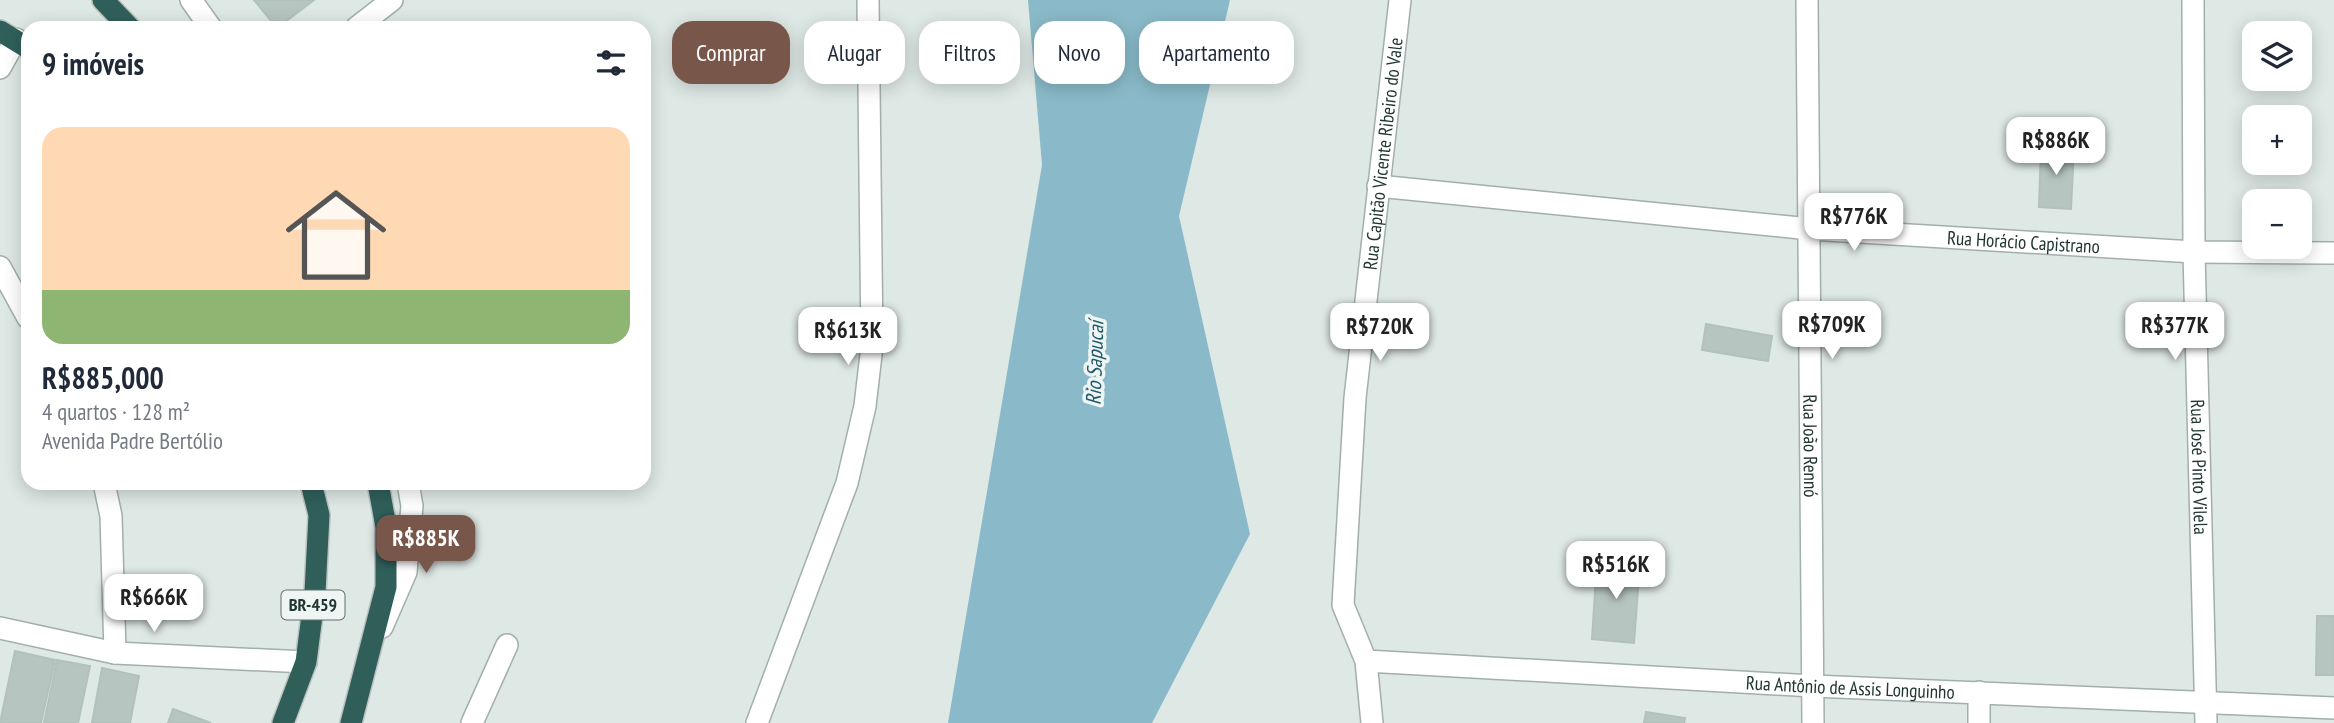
<!DOCTYPE html>
<html lang="pt">
<meta charset="utf-8">
<style>
body{margin:0;font-family:"PT Sans Narrow",sans-serif;background:#f6f6f7;color:#1f2937;height:100vh;display:flex;flex-direction:column;font-size:26px;white-space:nowrap}
*{box-sizing:border-box;margin:0}
p{font-size:23px;color:#747a83}
.icon{flex:none;width:38px;height:38px;fill:none;stroke:currentColor;stroke-width:2;stroke-linecap:round;stroke-linejoin:round}
.map{position:relative;flex:1;overflow:hidden}
.panel{position:absolute;left:21px;top:21px;width:630px;height:469px;display:flex;flex-direction:column;background:#fff;border-radius:21px;box-shadow:0 4px 18px #0003}
.panel>*{flex:none}
.guide{position:absolute;left:672px;top:21px;width:665px;height:63px;display:flex;gap:14px}
.tools{position:absolute;left:2242px;top:21px;display:grid;gap:14px}
.tools a{display:grid;place-items:center;width:70px;height:70px;border-radius:14px;background:#fff;box-shadow:0 4px 18px #0003;font-size:35px}
.price{position:absolute;translate:-50% -60px;padding:0 16px;border-radius:14px;background:#fff;color:#222;font-size:23px;line-height:46px;filter:drop-shadow(0 2px 4px #0008)}
.price::after{content:'';position:absolute;left:50%;top:42px;width:21px;height:16px;margin-left:-10px;background:inherit;clip-path:polygon(0 0,100% 0,50% 100%)}
.price.on{background:#785649;color:#fff}
ul{padding:0;list-style:none}
li{display:grid;align-content:center;gap:14px;height:371px;padding:0 21px}
li span{display:grid;place-items:center;height:217px;border-radius:21px;color:#555}
li>.icon{margin-inline-start:auto}
span .icon{width:126px;height:126px;fill:#fffc;stroke-width:1}
li b{font-size:30px}
h2{display:flex;justify-content:space-between;align-items:center;height:84px;padding:0 21px;font-size:30px}
.pill{padding:0 24px;border-radius:21px;background:#fff;box-shadow:0 4px 18px #0003;font-size:24px;line-height:63px}
.pill.on{background:#785649;color:#fff}
.map>svg:first-child{display:block}
</style>
<div class="map">
<svg width="2334" height="723" viewBox="0 0 2334 723">
<rect width="100%" height="100%" fill="#dee8e5"/>
<path fill="#8abac9" d="M1028,0h202l-51,216 71,318 -98,189h-204l94,-558z"/>
<g fill="#b7c5c1" stroke="#b1c1bc" stroke-width="2">
<path d="M254,0h60l-37,28z"/>
<path d="M2041,146l33,2 -3,61 -32,-2z"/>
<path d="M1706,324l66,12 -4,25 -66,-11z"/>
<path d="M1597,560l43,3 -6,80 -42,-4z"/>
<path d="M2317,616h17v59h-18z"/>
<path d="M15,651l40,9 -14,63h-41z"/>
<path d="M57,660l33,6 -12,57h-34z"/>
<path d="M102,668l37,8 -9,47h-38z"/>
<path d="M173,709l38,14h-43z"/>
<path d="M1646,712l39,6 -1,5h-40z"/>
</g>
<g fill="none" stroke-linecap="round" stroke-linejoin="round">
<defs>
<g id="minor">
<path d="M191,0l20,28"/>
<path id="s1" d="M1807,0l6,723"/>
<path id="s2" d="M2193,0l1,252 12,471"/>
<path d="M356,28l36,-28"/>
<path d="M0,68l16,-29"/>
<path id="s3" d="M1378,186l432,43 384,23 140,1"/>
<path d="M0,267l28,51"/>
<path d="M104,483l7,33 4,137"/>
<path d="M382,627l24,-55 6,-66 -4,-23"/>
<path d="M0,628l115,25 191,9"/>
<path id="s4" d="M1366,661l447,25 521,22"/>
<path d="M1979,692v31"/>
<path d="M472,723l35,-78"/>
<path d="M757,723l90,-240 18,-77 7,-60 -4,-346"/>
<path id="s5" d="M1372,723l-6,-62 -23,-56 12,-207 45,-398"/>
</g>
<g id="highway">
<path d="M103,0l27,28"/>
<path d="M0,31l28,17"/>
<path d="M283,723l23,-61 9,-70 4,-77 -8,-32"/>
<path d="M351,723l35,-136v-60l-8,-44"/>
</g>
</defs>
<use href="#minor" stroke="#a2afac" stroke-width="24"/>
<use href="#highway" stroke="#bcc3c2" stroke-width="24"/>
<use href="#minor" stroke="#fff" stroke-width="21"/>
<use href="#highway" stroke="#305f5a" stroke-width="21"/>
</g>
<g text-anchor="middle" stroke-width="7" stroke-linejoin="round" paint-order="stroke">
<rect fill="#eef5f2" stroke="#5e6f6c" stroke-width="2" x="281.5" y="590.5" width="63" height="29" rx="5"/>
<g font-size="18" font-weight="bold" fill="#213632">
<text x="313" y="611">BR-459</text>
</g>
<g font-size="19" fill="#213632" stroke="#eef5f2">
<text dy="7" stroke="none"><textPath href="#s5" startOffset="576">Rua Capitão Vicente Ribeiro do Vale</textPath></text>
<text dy="7" stroke="none"><textPath href="#s3" startOffset="648">Rua Horácio Capistrano</textPath></text>
<text dy="7" stroke="none"><textPath href="#s1" startOffset="446">Rua João Rennó</textPath></text>
<text dy="7" stroke="none"><textPath href="#s2" startOffset="467">Rua José Pinto Vilela</textPath></text>
<text dy="7" stroke="none"><textPath href="#s4" startOffset="485">Rua Antônio de Assis Longuinho</textPath></text>
</g>
<g font-size="21" font-style="italic" fill="#21596c" stroke="#eef5f2">
<text transform="translate(1095 363) rotate(-88)" y="7">Rio Sapucaí</text>
</g>
</g>
</svg>
<div class="tools">
<a><svg class="icon" aria-label="layers" viewBox="0 0 24 24"><path d="M12 4l9 5-9 5-9-5zM3 14l9 5 9-5"/></svg></a>
<a>+</a>
<a>−</a>
</div>
<b class="price" style="left:2056px;top:177px">R$886K</b>
<b class="price" style="left:1854px;top:253px">R$776K</b>
<b class="price" style="left:1832px;top:361px">R$709K</b>
<b class="price" style="left:2175px;top:362px">R$377K</b>
<b class="price" style="left:1380px;top:363px">R$720K</b>
<b class="price" style="left:848px;top:367px">R$613K</b>
<b class="price on" style="left:426px;top:575px">R$885K</b>
<b class="price" style="left:1616px;top:601px">R$516K</b>
<b class="price" style="left:154px;top:634px">R$666K</b>
<div class="guide">
<a class="pill on">Comprar</a>
<a class="pill">Alugar</a>
<a class="pill">Filtros</a>
<a class="pill">Novo</a>
<a class="pill">Apartamento</a>
</div>
<section class="panel">
<h2>9 imóveis<svg class="icon" aria-label="filters" viewBox="0 0 24 24"><path d="M4 7h16M4 17h16"/><circle cx="9" cy="7" r="2"/><circle cx="15" cy="17" r="2"/></svg></h2>
<ul>
<li><span style="background:linear-gradient(#ffd9b3 75%,#8fb573 0)"><svg class="icon" aria-label="home" viewBox="0 0 24 24"><path d="M3 11l9-7 9 7M6 9v11h12V9"/></svg></span><div><b>R$885,000</b><p>4 quartos · 128 m²</p><p>Avenida Padre Bertólio</p></div></li>
</ul>
</section>
</div>
